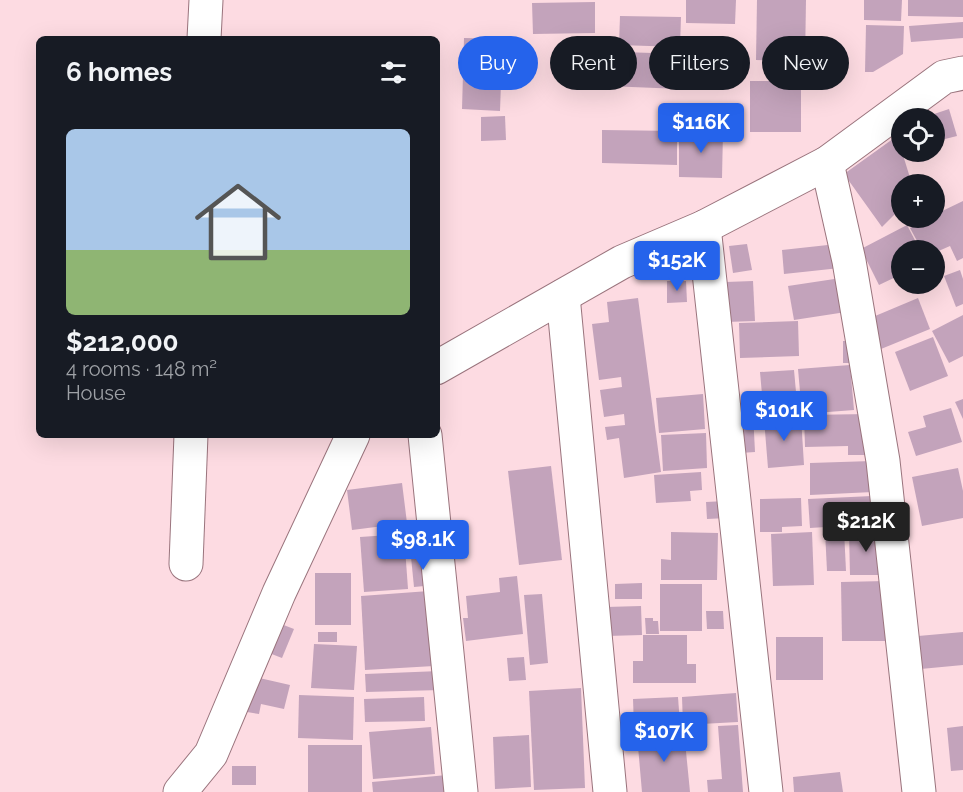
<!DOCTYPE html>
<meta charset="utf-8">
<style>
body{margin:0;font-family:Raleway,sans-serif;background:#242831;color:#f1f3f6;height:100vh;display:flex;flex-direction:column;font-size:22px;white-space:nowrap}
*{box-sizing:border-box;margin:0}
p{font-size:20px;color:#9ea1a6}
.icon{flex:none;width:33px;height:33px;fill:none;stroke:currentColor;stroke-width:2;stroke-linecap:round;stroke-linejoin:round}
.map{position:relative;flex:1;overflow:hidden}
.panel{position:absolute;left:36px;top:36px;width:404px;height:402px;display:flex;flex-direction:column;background:#171b24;border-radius:9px;box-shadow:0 6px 24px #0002}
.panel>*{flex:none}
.hud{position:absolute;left:458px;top:36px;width:416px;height:54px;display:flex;gap:12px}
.buttons{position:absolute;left:891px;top:108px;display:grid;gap:12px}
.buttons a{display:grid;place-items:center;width:54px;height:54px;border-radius:50%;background:#171b24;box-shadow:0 6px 24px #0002;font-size:30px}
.price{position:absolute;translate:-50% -51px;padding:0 14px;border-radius:6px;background:#2563eb;color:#fff;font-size:20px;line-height:39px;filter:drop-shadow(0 2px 3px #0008)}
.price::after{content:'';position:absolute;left:50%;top:36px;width:18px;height:14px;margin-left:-9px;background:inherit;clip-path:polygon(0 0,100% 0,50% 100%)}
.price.current{background:#222;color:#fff}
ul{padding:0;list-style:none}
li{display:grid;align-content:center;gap:12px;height:318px;padding:0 30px}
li+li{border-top:2px solid #363941}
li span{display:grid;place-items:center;height:186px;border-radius:9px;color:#555}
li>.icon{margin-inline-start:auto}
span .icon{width:108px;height:108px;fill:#fffc;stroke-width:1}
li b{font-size:26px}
h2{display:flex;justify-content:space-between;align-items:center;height:72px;padding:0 30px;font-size:26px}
.tag{padding:0 21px;border-radius:27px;background:#171b24;box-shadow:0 6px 24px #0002;font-size:21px;line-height:54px}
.tag.current{background:#2563eb;color:#fff}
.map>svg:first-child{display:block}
</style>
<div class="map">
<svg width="963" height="792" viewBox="0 0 963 792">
<rect width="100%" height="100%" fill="#fddbe2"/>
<g fill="#c3a3bb">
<path d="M686,0h50l-1,24 -49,-1z"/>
<path d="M757,0h49l-1,61 -49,-1z"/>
<path d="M864,0h38l-1,21 -37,-1z"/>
<path d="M908,0h55v17l-55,-1z"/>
<path d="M595,2v31l-62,1 -1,-31z"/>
<path d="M620,16l61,1 -1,30 -61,-2z"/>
<path d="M963,22v16l-52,4 -2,-16z"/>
<path d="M866,25l38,1 -1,28 -30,18h-8z"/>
<path d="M351,36l24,1v2h-24z"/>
<path d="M464,38l52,1 -1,44h-14l-1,28 -38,-2z"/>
<path d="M622,52l60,2 -1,35 -74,-3 1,-13 13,1z"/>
<path d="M788,73h13v59h-51v-51h38z"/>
<path d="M949,109l8,27 -16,4 -7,-26z"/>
<path d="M505,116l1,24 -25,1v-24z"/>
<path d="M602,130l75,1v34l-75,-2z"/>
<path d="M679,130l44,1 -1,47 -43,-1z"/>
<path d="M897,136l15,48h-10v23l-20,20 -38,-53z"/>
<path d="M963,201v57l-6,3 -7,-15 -16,7v-3h-12l-12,-22 20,-10h4v-3z"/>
<path d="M907,225l13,25h-18v24l-23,11 -18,-36z"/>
<path d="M747,244l5,26 -19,3 -4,-27z"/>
<path d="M837,244l3,24 -56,6 -2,-24z"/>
<path d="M960,270l3,9v25l-7,3 -12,-31z"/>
<path d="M841,278l5,34 -52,8 -6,-34z"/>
<path d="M667,281h19l1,21 -20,1z"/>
<path d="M753,281l2,40 -29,1v-40z"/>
<path d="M638,298l23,174 -37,6 -5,-40 -12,2 -2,-13 20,-2 -1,-11 -20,3 -4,-27 22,-3 -1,-10 -22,3 -7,-56 17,-2 -2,-20z"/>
<path d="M918,298l12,31 -49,20 -13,-30z"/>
<path d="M963,315v41l-14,7 -17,-32z"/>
<path d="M798,321l1,35 -59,2 -1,-35z"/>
<path d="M933,337l15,39 -38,15 -15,-39z"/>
<rect x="843" y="341" width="13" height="22"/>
<path d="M850,365l4,45 -52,4 -4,-45z"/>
<path d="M794,370l4,44 -34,3 -4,-45z"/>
<path d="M703,394l2,35 -46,4 -3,-35z"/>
<path d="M963,399v20l-8,-17z"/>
<path d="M951,408l11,34 -46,14 -8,-24 18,-5 -3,-11z"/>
<path d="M753,413l2,39 -15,1 -3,-39z"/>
<path d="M869,414l1,41h-22v-9l-43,1 -1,-32z"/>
<path d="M801,417l3,48 -36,3 -4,-49z"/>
<path d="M706,433l1,35 -44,3 -2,-36z"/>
<path d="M872,461l1,31 -63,3v-32z"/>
<path d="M551,466l11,94 -43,5 -11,-94z"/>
<path d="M958,468l5,23v27l-41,8 -10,-49z"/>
<path d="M701,472l1,18 -12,1 1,10 -35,2 -2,-28z"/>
<path d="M402,483l5,40 -55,7 -5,-40z"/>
<path d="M872,496l1,28 -63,4 -2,-29z"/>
<path d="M801,498l1,28 -20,1v5h-22v-33z"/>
<path d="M726,501l1,17 -20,1 -1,-17z"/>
<path d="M844,530l2,41h-19l-2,-40z"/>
<path d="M882,531l1,44h-33l-1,-43z"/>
<path d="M671,532l47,1 -1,47h-56v-21l10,1z"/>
<path d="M812,532l2,53 -41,1 -2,-52z"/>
<path d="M404,534l4,55 -44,3 -4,-55z"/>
<path d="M432,555l3,30 -21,2 -3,-30z"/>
<rect x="315" y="573" width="36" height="52"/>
<path d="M517,576l6,58 -57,7 -3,-23h5l-2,-22 34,-4 -1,-14z"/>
<path d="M886,581l1,60h-45l-1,-59z"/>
<path d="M642,583v16h-27v-15z"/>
<rect x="660" y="584" width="42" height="47"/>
<path d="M429,591l5,75 -69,4 -4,-74z"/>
<path d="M542,594l6,69 -18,2 -6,-70z"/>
<path d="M641,606l1,29 -35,1 -1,-29z"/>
<path d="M706,611h17l1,18h-17z"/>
<path d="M645,618h8v3h5l1,13h-13z"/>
<path d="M281,624l13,5 -12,29 -13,-5z"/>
<rect x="318" y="632" width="19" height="10"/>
<path d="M963,632v33l-53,5 -3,-33z"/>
<path d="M643,635h44v29h9v19h-63v-22h10z"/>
<rect x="776" y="637" width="47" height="43"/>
<path d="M314,644l43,2 -3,44 -43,-2z"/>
<path d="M524,657l2,23 -17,1 -2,-23z"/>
<path d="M440,671l1,19 -75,2 -1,-18z"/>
<path d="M255,677l35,8 -6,24 -23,-5 -2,10 -12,-2z"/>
<path d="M581,688l4,100 -51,2 -5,-99z"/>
<path d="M736,693l2,29 -55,3 -1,-28z"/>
<path d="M299,695l55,2 -1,43 -55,-2z"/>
<path d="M424,697l1,24 -60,1 -1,-23z"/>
<path d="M678,697l2,27 -46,3 -1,-28z"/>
<path d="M738,725l5,67h-35l-1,-12 15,-1 -4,-53z"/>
<path d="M963,726v44l-12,1 -4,-43z"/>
<path d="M431,727l4,47 -62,5 -4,-47z"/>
<path d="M684,731l6,61h-48l-5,-57z"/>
<path d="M529,735l2,52 -36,2 -2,-52z"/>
<rect x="308" y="745" width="54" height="47"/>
<rect x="232" y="766" width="24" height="19"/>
<path d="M840,772l3,20h-49l-1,-15z"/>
<path d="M447,775l1,17h-75l-1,-10z"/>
</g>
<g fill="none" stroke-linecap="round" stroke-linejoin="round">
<defs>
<g id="minor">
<path d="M204,39l2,-39"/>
<path d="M827,163l22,98 34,200 36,331"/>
<path d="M704,227l62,565"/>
<path d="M563,296l47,496"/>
<path d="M436,368l186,-106 82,-35 123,-64 117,-86 19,-4"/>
<path d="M425,435l36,357"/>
<path d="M186,564l5,-129"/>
<path d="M180,792l31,-38 68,-161 74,-158"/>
</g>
</defs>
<use href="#minor" stroke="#9a747d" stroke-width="35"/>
<use href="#minor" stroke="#fff" stroke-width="33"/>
</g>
</svg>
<div class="buttons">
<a><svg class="icon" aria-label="locate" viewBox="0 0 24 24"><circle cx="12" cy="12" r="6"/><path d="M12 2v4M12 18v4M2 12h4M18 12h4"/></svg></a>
<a>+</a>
<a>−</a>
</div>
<b class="price" style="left:701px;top:154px">$116K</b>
<b class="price" style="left:677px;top:292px">$152K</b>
<b class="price" style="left:784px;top:442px">$101K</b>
<b class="price current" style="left:866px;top:553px">$212K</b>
<b class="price" style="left:423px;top:571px">$98.1K</b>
<b class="price" style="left:664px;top:763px">$107K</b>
<div class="hud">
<a class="tag current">Buy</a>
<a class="tag">Rent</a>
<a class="tag">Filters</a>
<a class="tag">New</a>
</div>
<section class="panel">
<h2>6 homes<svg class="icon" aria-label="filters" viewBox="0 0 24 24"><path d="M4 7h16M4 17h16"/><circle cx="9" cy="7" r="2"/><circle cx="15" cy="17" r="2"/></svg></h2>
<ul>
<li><span style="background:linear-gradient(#a9c7e8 65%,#8fb573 0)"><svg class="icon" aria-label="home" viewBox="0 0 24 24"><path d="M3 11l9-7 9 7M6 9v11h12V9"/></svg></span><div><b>$212,000</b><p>4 rooms · 148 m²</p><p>House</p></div></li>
</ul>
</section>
</div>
